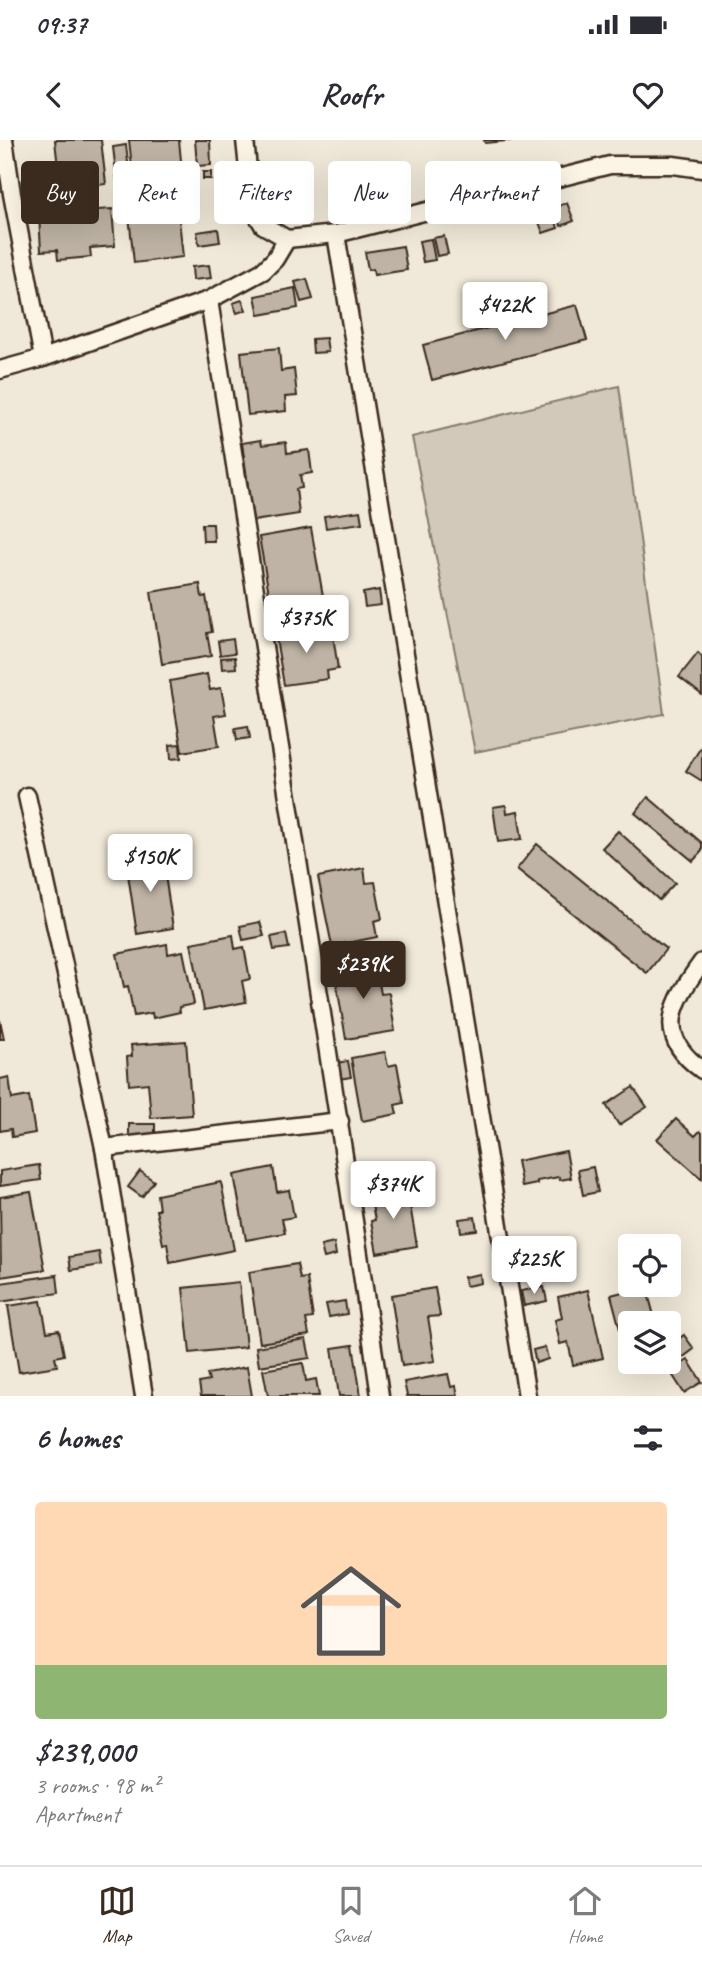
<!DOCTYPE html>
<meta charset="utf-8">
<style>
body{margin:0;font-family:Caveat,sans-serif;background:#f2f2f3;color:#2b2b33;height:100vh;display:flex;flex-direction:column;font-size:26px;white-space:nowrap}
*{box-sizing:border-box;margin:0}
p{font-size:23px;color:#7c7c81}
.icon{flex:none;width:38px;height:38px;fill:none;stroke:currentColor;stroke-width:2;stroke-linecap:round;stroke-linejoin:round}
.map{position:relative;height:1256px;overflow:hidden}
.panel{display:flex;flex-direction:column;background:#fff;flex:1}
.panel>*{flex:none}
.hud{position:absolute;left:21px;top:21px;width:662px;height:63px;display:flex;gap:14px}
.buttons{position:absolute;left:618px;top:1094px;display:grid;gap:14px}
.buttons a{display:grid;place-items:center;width:63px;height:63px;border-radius:7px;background:#fff;box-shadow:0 7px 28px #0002;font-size:35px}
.price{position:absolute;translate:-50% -60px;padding:0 16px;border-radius:7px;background:#fff;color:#222;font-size:23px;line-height:46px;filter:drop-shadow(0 2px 4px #0008)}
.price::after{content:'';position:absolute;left:50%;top:42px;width:21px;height:16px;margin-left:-10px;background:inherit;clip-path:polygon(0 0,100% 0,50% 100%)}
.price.on{background:#3b2a1e;color:#fff}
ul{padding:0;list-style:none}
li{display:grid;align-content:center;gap:14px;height:371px;padding:0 35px}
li+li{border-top:2px solid #e1e1e2}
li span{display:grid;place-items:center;height:217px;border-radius:7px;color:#555}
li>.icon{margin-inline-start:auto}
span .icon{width:126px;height:126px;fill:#fffc;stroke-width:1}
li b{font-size:30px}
h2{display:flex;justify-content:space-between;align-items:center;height:84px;padding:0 35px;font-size:30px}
.tag{padding:0 24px;border-radius:7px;background:#fff;box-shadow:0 7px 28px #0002;font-size:24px;line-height:63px}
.tag.on{background:#3b2a1e;color:#fff}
.status{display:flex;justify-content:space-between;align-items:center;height:49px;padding:0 35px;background:#fff;direction:ltr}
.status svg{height:19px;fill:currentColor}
header{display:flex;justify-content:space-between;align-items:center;height:91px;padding:0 35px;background:#fff;font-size:32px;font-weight:700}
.tabs{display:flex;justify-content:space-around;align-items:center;height:98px;border-top:2px solid #e1e1e2;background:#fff;font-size:19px;color:#7c7c81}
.tabs a{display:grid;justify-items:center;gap:4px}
.tabs .on{color:#3b2a1e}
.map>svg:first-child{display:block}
</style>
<div class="status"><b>09:37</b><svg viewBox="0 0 49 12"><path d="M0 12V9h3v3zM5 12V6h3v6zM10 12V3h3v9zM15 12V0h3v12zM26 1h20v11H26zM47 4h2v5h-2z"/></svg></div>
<header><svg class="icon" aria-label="back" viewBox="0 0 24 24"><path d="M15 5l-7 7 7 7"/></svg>Roofr<svg class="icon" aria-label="heart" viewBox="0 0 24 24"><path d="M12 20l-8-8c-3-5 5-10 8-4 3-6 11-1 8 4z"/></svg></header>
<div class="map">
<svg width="702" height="1256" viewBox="0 0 702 1256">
<rect width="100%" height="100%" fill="#f0e9d9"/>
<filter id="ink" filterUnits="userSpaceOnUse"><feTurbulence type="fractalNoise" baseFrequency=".0143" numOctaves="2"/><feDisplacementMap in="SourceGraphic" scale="14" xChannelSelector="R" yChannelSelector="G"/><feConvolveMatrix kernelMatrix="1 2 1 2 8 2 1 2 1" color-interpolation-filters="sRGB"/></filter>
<g filter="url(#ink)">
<path fill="#d2c9ba" stroke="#867a6c" stroke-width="2" d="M619,246l45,328 -189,38 -63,-315z"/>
<g fill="#beb3a4" stroke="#3b2a1e" stroke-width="2">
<path d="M55,0h46l5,44 -40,5 -1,-12h-6z"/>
<path d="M129,0h50l3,31 -49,5z"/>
<path d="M195,0h15l1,25 -14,1z"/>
<path d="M484,0h34l-33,3z"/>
<path d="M126,5l5,43 -13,1 -5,-42z"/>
<rect x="203" y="32" width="8" height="7"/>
<path d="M176,51l7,66 -49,6 -7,-66z"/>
<path d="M567,63l7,18 -13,5 -6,-19z"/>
<path d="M552,68l6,20 -15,5 -7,-19z"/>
<path d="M112,69l3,37 -25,2 1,9 -33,3 -1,-10 -16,1 -2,-37z"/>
<path d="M218,89l2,13 -21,3 -2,-13z"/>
<path d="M444,96l4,18 -11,2 -4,-18z"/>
<path d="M431,99l4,21 -12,2 -4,-21z"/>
<path d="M403,106l4,24 -33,5 -1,-6 -5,1 -3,-18z"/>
<path d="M209,125l2,13 -18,2 -1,-13z"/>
<path d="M307,139l6,20 -12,3 -6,-20z"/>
<path d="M295,148l3,20 -39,7 -4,-19z"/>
<path d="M242,160l4,10 -9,3 -4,-10z"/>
<path d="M577,165l10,35 -155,40 -9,-35z"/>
<path d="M326,198l2,14 -15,1 -1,-14z"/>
<path d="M279,208l2,23 13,-2 3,27 -12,1 1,14 -38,4 -7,-63z"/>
<path d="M261,300l1,5 24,-3 1,11 22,-3 3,23 -12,2 2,13 -6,1 3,25 -46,7 -11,-78z"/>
<path d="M360,371l2,12 -36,5 -2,-12z"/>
<path d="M202,384h11l1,17h-11z"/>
<path d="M311,388l12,68 -52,9 -12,-68z"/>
<path d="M200,444l2,13 4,-1 6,36 -5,1 4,23 -49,8 -11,-72z"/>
<path d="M379,450l2,15 -16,2 -2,-14z"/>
<path d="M318,462l3,17 -54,9 -3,-16z"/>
<path d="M319,486l2,10 12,-1 5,34 -11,2 1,8 -44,6 -9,-52z"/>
<path d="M233,499l2,14 -15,2 -2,-14z"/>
<path d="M698,513l4,4v38l-23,-18z"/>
<path d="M235,517l1,11 -14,1 -1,-11z"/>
<path d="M207,534l3,16 11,-2 5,26 -12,2 5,30 -37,6 -12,-71z"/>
<path d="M248,586l2,12 -13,2 -2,-12z"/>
<path d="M180,604l1,14 -10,1 -1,-14z"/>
<path d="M701,607l1,1v33l-16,-10z"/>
<path d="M648,657l54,46v8l-9,10 -58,-48z"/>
<path d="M506,665l1,8 11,-2 4,28 -24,3 -5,-35z"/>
<path d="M618,691l57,52 -16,17 -57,-52z"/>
<path d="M162,700l1,10 -39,6 -1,-9z"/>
<path d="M537,704l129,105 -19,24 -130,-104z"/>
<path d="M162,715l11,73 -36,6 -11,-73z"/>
<path d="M364,728l2,15 9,-1 7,37 -8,2 3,16 -45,9 -14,-69z"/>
<path d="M260,782l4,14 -21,4 -3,-14z"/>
<path d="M286,794l3,14 -15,2 -3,-13z"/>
<path d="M233,795l2,14 9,-2 6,32 -8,2 4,21 -42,8 -13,-67z"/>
<path d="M167,804l1,10 15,-3 11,53 -15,3 1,5 -27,6 -1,-5 -18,3 -6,-30 -4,1 -7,-33z"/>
<path d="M375,821l6,33 8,-1 6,38 -49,8 -12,-71z"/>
<path d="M0,880l4,19h-4z"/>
<path d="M186,901l6,74 -41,3 -3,-35 -19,2 -2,-28 5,-1 -1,-11z"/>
<path d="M385,912l3,14 9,-2 7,39 -9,2 2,9 -35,7 -11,-63z"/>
<path d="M348,921l3,16 -12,2 -3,-16z"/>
<path d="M9,937l3,22 17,-3 6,37 -23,4 -1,-8 -11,2v-52z"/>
<path d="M633,947l14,20 -28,18 -13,-20z"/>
<path d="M676,979l19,17 5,-5 2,2v46l-45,-40z"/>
<rect x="129" y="984" width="26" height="17"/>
<path d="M566,1011l5,27 -11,2 -1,-3 -22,4v3l-15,3 -5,-26z"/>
<path d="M39,1025l2,15 -41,6v-15z"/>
<path d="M273,1027l4,25 12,-2 5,27 -12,2 3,14 -39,7 -12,-65z"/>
<path d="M593,1027l5,25 -15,3 -5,-25z"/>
<path d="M140,1031l14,10 -12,16 -14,-10z"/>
<path d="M221,1042l13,68 -64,13 -3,-20 -4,1 -7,-34h3l-2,-15z"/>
<path d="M407,1048l10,58 -40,7 -6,-32 4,-1 -5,-25z"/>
<path d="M31,1052l14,78 -44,7 -1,-80z"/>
<path d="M475,1077l2,13 -16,2 -2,-13z"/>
<path d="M334,1103l2,12 -12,3 -3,-12z"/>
<path d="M99,1112l2,13 -30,5 -2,-13z"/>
<path d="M297,1124l3,15 7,-1 6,40 -7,1 3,16 -49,8 -11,-71z"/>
<path d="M480,1134l1,9 -15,3 -2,-9z"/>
<path d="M57,1135l2,18 -59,9v-19z"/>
<path d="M239,1142l7,65 -56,6 -7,-65z"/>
<path d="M646,1146l10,37h-26v28l-4,1 -15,-57z"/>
<path d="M544,1147l3,14 -23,5 -3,-15z"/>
<path d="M435,1148l5,28 -12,1 7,44 -33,5 -11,-71z"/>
<path d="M588,1150l15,68 -30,7 -5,-23 -8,2 -5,-24 7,-2 -4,-21z"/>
<path d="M41,1161l6,31 12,-2 5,25 -9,2 2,9 -38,6 -11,-66z"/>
<path d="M345,1161l2,13 -18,3 -3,-13z"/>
<path d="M684,1195l10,14 -28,21 -6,-8h8v-16z"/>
<path d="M306,1199l4,19 -51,8 -3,-19z"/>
<path d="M353,1205l8,51h-22l-7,-48z"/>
<path d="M545,1207l3,12 -12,4 -3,-13z"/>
<path d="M688,1220l14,22 -18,11 -14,-22z"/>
<path d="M303,1223l3,18 10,-2 3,17h-51l-5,-26z"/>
<path d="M247,1227l5,29h-51l-2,-13 10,-2 -2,-7z"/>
<path d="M448,1234l3,13 5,-1 2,10h-51l-3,-14z"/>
</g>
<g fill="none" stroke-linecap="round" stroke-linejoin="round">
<defs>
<g id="street">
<path d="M4,0l8,54 31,164"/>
<path d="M245,0l7,67 11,18 24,14 49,-5 274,-69h63l29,4"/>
<path d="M336,94l191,1162"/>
<path d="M209,160c57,365 118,730 171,1096"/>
<path d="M0,230l43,-12 166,-58 54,-29 12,-12 12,-20"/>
<path d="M27,656l77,352 40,248"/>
<path d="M702,822c-29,40 -49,73 0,108"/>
<path d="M104,1008l236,-27"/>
</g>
</defs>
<use href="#street" stroke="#3b2a1e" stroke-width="21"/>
<use href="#street" stroke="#fcf5e5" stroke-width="16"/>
</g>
</g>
</svg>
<div class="buttons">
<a><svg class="icon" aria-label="locate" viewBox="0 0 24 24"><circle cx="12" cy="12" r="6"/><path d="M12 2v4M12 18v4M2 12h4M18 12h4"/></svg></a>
<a><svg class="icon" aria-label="layers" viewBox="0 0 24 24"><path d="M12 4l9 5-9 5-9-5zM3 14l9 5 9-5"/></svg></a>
</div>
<b class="price" style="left:505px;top:202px">$422K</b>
<b class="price" style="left:306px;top:515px">$375K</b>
<b class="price" style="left:150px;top:754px">$150K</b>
<b class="price on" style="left:363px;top:861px">$239K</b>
<b class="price" style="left:393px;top:1081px">$374K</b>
<b class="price" style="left:534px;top:1156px">$225K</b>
<div class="hud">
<a class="tag on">Buy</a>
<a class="tag">Rent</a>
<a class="tag">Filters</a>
<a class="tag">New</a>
<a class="tag">Apartment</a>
</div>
</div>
<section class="panel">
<h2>6 homes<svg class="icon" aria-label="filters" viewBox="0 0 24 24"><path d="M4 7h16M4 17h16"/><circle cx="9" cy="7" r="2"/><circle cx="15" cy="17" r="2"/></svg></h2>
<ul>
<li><span style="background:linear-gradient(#ffd9b3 75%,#8fb573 0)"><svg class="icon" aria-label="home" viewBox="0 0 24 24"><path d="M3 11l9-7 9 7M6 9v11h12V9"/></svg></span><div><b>$239,000</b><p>3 rooms · 98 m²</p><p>Apartment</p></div></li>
</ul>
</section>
<nav class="tabs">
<a class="on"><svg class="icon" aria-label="map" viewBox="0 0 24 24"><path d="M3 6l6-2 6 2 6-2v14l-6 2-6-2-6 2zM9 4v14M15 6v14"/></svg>Map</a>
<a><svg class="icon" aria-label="saved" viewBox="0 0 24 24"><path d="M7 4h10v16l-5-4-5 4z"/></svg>Saved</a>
<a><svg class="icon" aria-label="home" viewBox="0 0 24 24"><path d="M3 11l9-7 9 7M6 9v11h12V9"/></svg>Home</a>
</nav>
